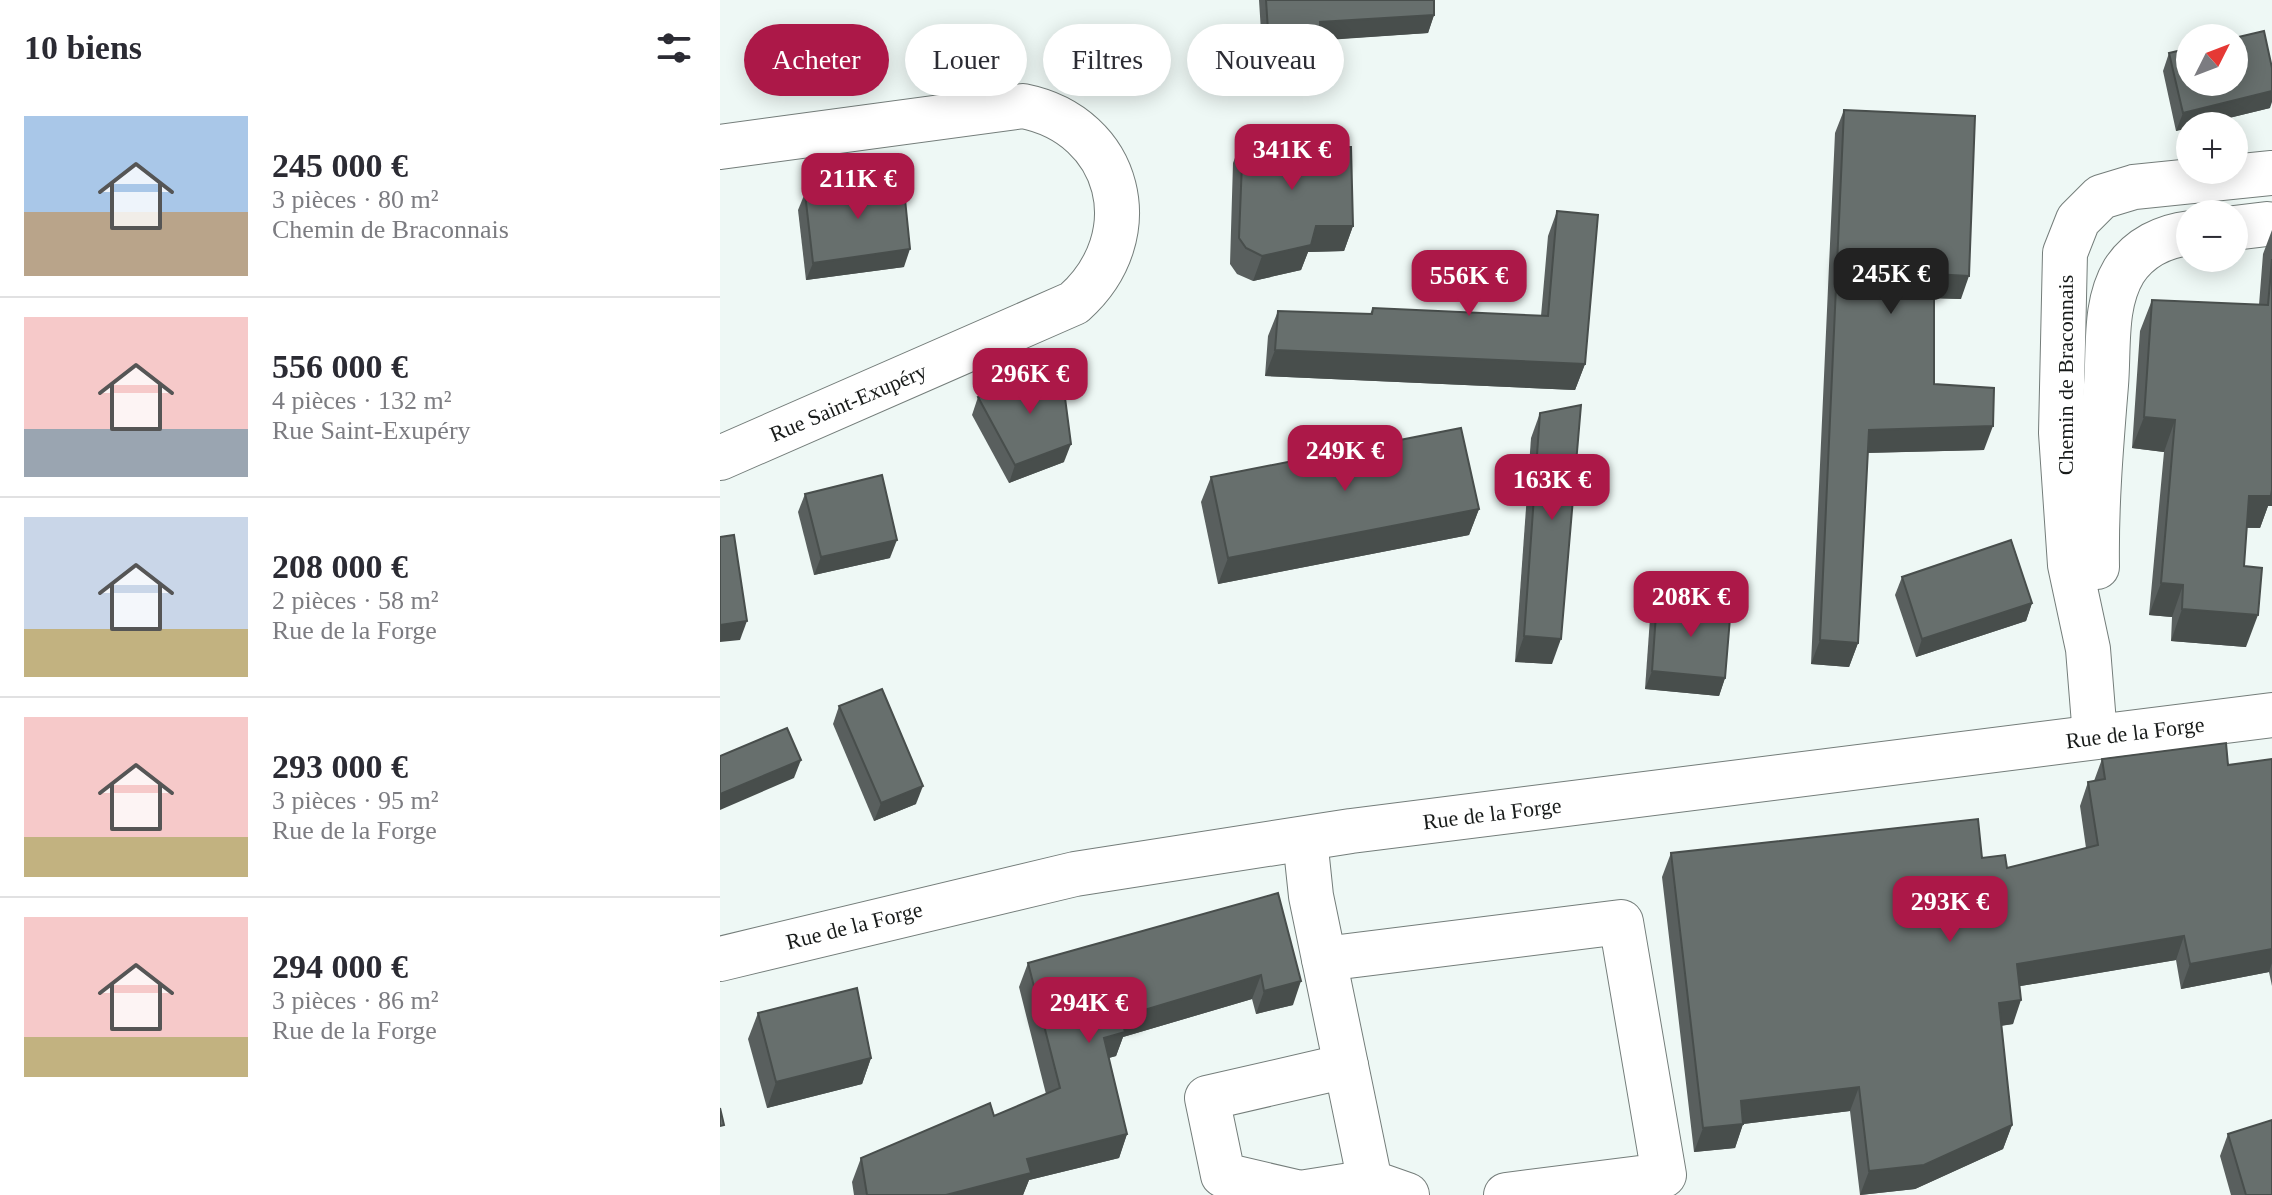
<!DOCTYPE html>
<html lang="fr">
<meta charset="utf-8">
<style>
body{margin:0;font-family:Georgia,serif;background:#f2f2f3;color:#2b2b33;height:100vh;display:flex;flex-direction:column;font-size:30px;white-space:nowrap}
*{box-sizing:border-box;margin:0}
p{font-size:26px;color:#7c7c81}
.icon{flex:none;width:44px;height:44px;fill:none;stroke:currentColor;stroke-width:2;stroke-linecap:round;stroke-linejoin:round}
.map{position:relative;flex:1;overflow:hidden}
.side{display:flex;flex-direction:column;background:#fff;width:720px}
.side>*{flex:none}
.top-card{position:absolute;left:24px;top:24px;width:760px;height:72px;display:flex;gap:16px}
.needle{width:52px;rotate:48deg}
.fabs{position:absolute;left:1456px;top:24px;display:grid;gap:16px}
.fabs a{display:grid;place-items:center;width:72px;height:72px;border-radius:50%;background:#fff;box-shadow:0 4px 20px #0003;font-size:40px}
.price{position:absolute;translate:-50% -68px;padding:0 18px;border-radius:16px;background:#ac1848;color:#fff;font-size:26px;line-height:52px;filter:drop-shadow(0 2px 4px #0008)}
.price::after{content:'';position:absolute;left:50%;top:48px;width:24px;height:18px;margin-left:-12px;background:inherit;clip-path:polygon(0 0,100% 0,50% 100%)}
.price.current{background:#222;color:#fff}
ul{padding:0;list-style:none}
li{display:flex;align-items:center;gap:24px;height:200px;padding:0 24px}
li+li{border-top:2px solid #e1e1e2}
li span{display:grid;place-items:center;flex:none;width:224px;height:160px;border-radius:0px;color:#555}
li>.icon{margin-inline-start:auto}
span .icon{width:96px;height:96px;fill:#fffc;stroke-width:1}
li b{font-size:34px}
h2{display:flex;justify-content:space-between;align-items:center;height:96px;padding:0 24px;font-size:34px}
.pill{padding:0 28px;border-radius:36px;background:#fff;box-shadow:0 4px 20px #0003;font-size:28px;line-height:72px}
.pill.current{background:#ac1848;color:#fff}
main{display:flex;flex:1;min-height:0}
.map>svg:first-child{display:block}
</style>
<main>
<section class="side">
<h2>10 biens<svg class="icon" aria-label="filters" viewBox="0 0 24 24"><path d="M4 7h16M4 17h16"/><circle cx="9" cy="7" r="2"/><circle cx="15" cy="17" r="2"/></svg></h2>
<ul>
<li><span style="background:linear-gradient(#a9c7e8 60%,#b9a48a 0)"><svg class="icon" aria-label="home" viewBox="0 0 24 24"><path d="M3 11l9-7 9 7M6 9v11h12V9"/></svg></span><div><b>245 000 €</b><p>3 pièces · 80 m²</p><p>Chemin de Braconnais</p></div></li>
<li><span style="background:linear-gradient(#f6c9c9 70%,#9aa5b1 0)"><svg class="icon" aria-label="home" viewBox="0 0 24 24"><path d="M3 11l9-7 9 7M6 9v11h12V9"/></svg></span><div><b>556 000 €</b><p>4 pièces · 132 m²</p><p>Rue Saint-Exupéry</p></div></li>
<li><span style="background:linear-gradient(#c9d6e8 70%,#c2b280 0)"><svg class="icon" aria-label="home" viewBox="0 0 24 24"><path d="M3 11l9-7 9 7M6 9v11h12V9"/></svg></span><div><b>208 000 €</b><p>2 pièces · 58 m²</p><p>Rue de la Forge</p></div></li>
<li><span style="background:linear-gradient(#f6c9c9 75%,#c2b280 0)"><svg class="icon" aria-label="home" viewBox="0 0 24 24"><path d="M3 11l9-7 9 7M6 9v11h12V9"/></svg></span><div><b>293 000 €</b><p>3 pièces · 95 m²</p><p>Rue de la Forge</p></div></li>
<li><span style="background:linear-gradient(#f6c9c9 75%,#c2b280 0)"><svg class="icon" aria-label="home" viewBox="0 0 24 24"><path d="M3 11l9-7 9 7M6 9v11h12V9"/></svg></span><div><b>294 000 €</b><p>3 pièces · 86 m²</p><p>Rue de la Forge</p></div></li>
</ul>
</section>
<div class="map">
<svg width="1552" height="1195" viewBox="0 0 1552 1195">
<rect width="100%" height="100%" fill="#eef8f5"/>
<g fill="none" stroke-linecap="round" stroke-linejoin="round">
<defs>
<g id="minor">
<path d="M0,147l303,-41c99,20 126,130 51,197l-354,155"/>
<path d="M1514,228l33,-4"/>
<path d="M1377,567c-1,-61 4,-121 9,-182 3,-37 -2,-81 18,-114 15,-23 40,-35 66,-38"/>
<path d="M1375,736l-7,-87 -18,-84 -9,-132 4,-180 13,-33 23,-23 33,-10 138,-14"/>
<path d="M585,839l6,57 59,286 37,13"/>
<path d="M604,959l297,-37 43,253 -158,20"/>
<path d="M626,1066l-139,32 16,77 77,18 70,-11"/>
</g>
<path id="major" d="M0,959l355,-85 276,-43 921,-116"/>
</defs>
<use href="#minor" stroke="#747d7a" stroke-width="46"/>
<use href="#major" stroke="#747d7a" stroke-width="46"/>
<use href="#minor" stroke="#fff" stroke-width="44"/>
<use href="#major" stroke="#fff" stroke-width="44"/>
</g>
<g fill="#595f5e">
<path d="M539,0h175v15l-6,18 -108,7 1,16 -6,18 -51,5z"/>
<path d="M1449,53l101,55 -74,18h-6l-14,5 -13,-60z"/>
<path d="M1124,110l117,189 -27,-1v86l50,66 -117,3 -9,190 -9,24 -38,-3 24,-531z"/>
<path d="M523,137l61,10 49,79 -9,25 -36,1 -7,18 -48,11 -16,-7 -7,-10 3,-101z"/>
<path d="M85,193l99,74 -98,13 -8,-70z"/>
<path d="M837,211l28,153 -10,26 -310,-14 3,-40 10,-25 92,3 3,-6 168,8 7,-80z"/>
<path d="M1552,230v276h-4l-8,22h-13l-3,38 2,81 -75,-6 1,-24 -23,-2 15,-163 -32,-4 8,-117 12,-31 107,5 4,-51z"/>
<path d="M258,397l86,65 -55,21 -37,-68z"/>
<path d="M820,413l12,251 -37,-2 16,-224z"/>
<path d="M491,477l268,32 -10,26 -251,49 -17,-82z"/>
<path d="M85,494l85,64 -76,17 -16,-63z"/>
<path d="M1182,577l130,26 -6,18 -110,36 -21,-62z"/>
<path d="M937,600l68,78 -6,18 -74,-7 5,-71z"/>
<path d="M119,706l77,98 -42,17 -41,-97z"/>
<path d="M1382,759l126,6 44,-6v227l-3,-14 -88,17 -5,-29 -156,26 -7,38 -12,2 11,99 -9,24 -88,40 -55,6 -10,-84 -107,13 -8,24 -41,4 -32,-275 9,-24 311,5 25,10 79,-20 -6,-42 8,-24 6,-1z"/>
<path d="M558,893l15,112 -37,9 -4,-15 -129,38 -7,19 -8,2 19,76 -8,24 -90,22 -6,15h-169l-2,-13 9,-24 133,-42 52,-22 -27,-107 9,-24z"/>
<path d="M38,1013l113,45 -9,26 -95,24 -19,-69z"/>
<path d="M1508,1134l44,61h-41l-11,-39z"/>
</g>
<g fill="#484e4c">
<path d="M714,15l-6,18 -115,8 7,-19z"/>
<path d="M601,56l-6,18 -51,5 6,-18z"/>
<path d="M1552,91v11l-2,6 -74,18h-6v2l-14,3 7,-18z"/>
<path d="M596,226h37l-9,25 -36,1 -7,18 -48,11 9,-25z"/>
<path d="M190,249l-6,18 -98,13 7,-17z"/>
<path d="M1214,274l35,2 -8,23 -36,-1z"/>
<path d="M555,350l310,14 -10,26 -310,-14z"/>
<path d="M1424,417l31,3 -11,32 -32,-4z"/>
<path d="M1273,426l-9,24 -124,3 9,-23z"/>
<path d="M351,444l-7,18 -55,21 6,-18z"/>
<path d="M1552,479v27h-4l-8,22 -23,-1 12,-31z"/>
<path d="M759,509l-10,26 -251,49 10,-26z"/>
<path d="M177,540l-7,18 -76,17 7,-18z"/>
<path d="M1441,583l22,2 -11,32 -23,-2z"/>
<path d="M1312,603l-6,18 -110,36 6,-18z"/>
<path d="M1462,609l76,6 -12,32 -75,-6z"/>
<path d="M27,621l-7,19 -20,2v-17z"/>
<path d="M804,636l37,3 -9,25 -37,-2z"/>
<path d="M1100,640l38,3 -9,24 -38,-3z"/>
<path d="M932,671l73,7 -6,18 -74,-7z"/>
<path d="M81,760l-7,18 -74,32v-16z"/>
<path d="M203,786l-7,18 -42,17 7,-18z"/>
<path d="M1464,936l-8,24 -167,28 8,-24z"/>
<path d="M1552,949v14l-3,9 -88,17 9,-25z"/>
<path d="M541,975l-9,24 -129,38 -7,19 -21,6 9,-24 17,-21z"/>
<path d="M581,981l-8,24 -37,9 8,-23z"/>
<path d="M1301,1000l-8,24 -23,3 9,-24z"/>
<path d="M151,1058l-9,26 -95,24 9,-26z"/>
<path d="M1139,1087l-9,24 -107,13 -8,24 -41,4 9,-24 38,-27z"/>
<path d="M1292,1125l-9,24 -88,40 -55,6 9,-24z"/>
<path d="M407,1134l-8,24 -90,22 -6,15h-77l81,-36z"/>
</g>
<g fill="#676f6d" stroke="#484e4c" stroke-width="2">
<path d="M546,0h168v15l-114,7 1,34 -51,5z"/>
<path d="M1544,31l8,37v23l-89,22 -14,-60 21,-5v34h44v-44z"/>
<path d="M1124,110l131,6 -6,160 -35,-2v110l60,4 -1,38 -124,4 -11,213 -38,-3z"/>
<path d="M584,134v13h47l2,79h-37l-5,19 -49,11 -16,-8 -7,-10 4,-101z"/>
<path d="M183,179l7,70 -97,14 -8,-70z"/>
<path d="M837,211l41,4 -13,149 -310,-14 3,-39 94,3 1,-6 175,8z"/>
<path d="M1552,259v231l-1,6h-22l-5,70 18,2 -4,47 -76,-6 1,-24 -22,-2 14,-163 -31,-3 8,-117 116,5z"/>
<path d="M341,367l10,77 -56,21 -37,-68z"/>
<path d="M861,405l-20,234 -37,-3 16,-223z"/>
<path d="M741,428l18,81 -251,49 -17,-81z"/>
<path d="M162,475l15,65 -76,17 -16,-63z"/>
<path d="M14,535l13,86 -27,4v-88z"/>
<path d="M1291,540l21,63 -110,36 -20,-62z"/>
<path d="M937,600l74,6 -6,72 -73,-7z"/>
<path d="M162,689l41,97 -42,17 -42,-97z"/>
<path d="M67,728l14,32 -81,34v-38z"/>
<path d="M1506,743l2,22 44,-6v190l-82,15 -6,-28 -167,28 4,36 -22,3 13,122 -88,40 -55,6 -10,-84 -118,14 2,23 -40,4 -32,-275 307,-34 4,39 23,-3 2,13 91,-23 -10,-63 17,-3 -3,-20z"/>
<path d="M558,893l23,88 -37,10 -3,-16 -140,42 4,15 -21,6 23,96 -100,25 4,14 -85,22h-79l-6,-37 129,-55 4,13 66,-28 -32,-125z"/>
<path d="M137,988l14,70 -95,24 -18,-69z"/>
<path d="M0,1108l4,17 -4,1z"/>
<path d="M1552,1120v75h-26l-18,-61z"/>
</g>
<g text-anchor="middle" stroke-width="6" stroke-linejoin="round" paint-order="stroke">
<g font-size="22" fill="#181b1a" stroke="#fff">
<text transform="translate(1345 375) rotate(-90)" y="8">Chemin de Braconnais</text>
<text transform="translate(128 402) rotate(-23)" y="8">Rue Saint-Exupéry</text>
<text transform="translate(1415 732) rotate(-7)" y="8">Rue de la Forge</text>
<text transform="translate(772 813) rotate(-7)" y="8">Rue de la Forge</text>
<text transform="translate(134 925) rotate(-14)" y="8">Rue de la Forge</text>
</g>
</g>
</svg>
<div class="fabs">
<a><svg class="needle" viewBox="-14 -14 28 28"><path d="M0-13l5 13h-10z" fill="#e53935"/><path d="M0 13l5-13h-10z" fill="#7c7c81"/></svg></a>
<a>+</a>
<a>−</a>
</div>
<b class="price" style="left:572px;top:192px">341K €</b>
<b class="price" style="left:138px;top:221px">211K €</b>
<b class="price current" style="left:1171px;top:316px">245K €</b>
<b class="price" style="left:749px;top:318px">556K €</b>
<b class="price" style="left:310px;top:416px">296K €</b>
<b class="price" style="left:625px;top:493px">249K €</b>
<b class="price" style="left:832px;top:522px">163K €</b>
<b class="price" style="left:971px;top:639px">208K €</b>
<b class="price" style="left:1230px;top:944px">293K €</b>
<b class="price" style="left:369px;top:1045px">294K €</b>
<div class="top-card">
<a class="pill current">Acheter</a>
<a class="pill">Louer</a>
<a class="pill">Filtres</a>
<a class="pill">Nouveau</a>
</div>
</div>
</main>
